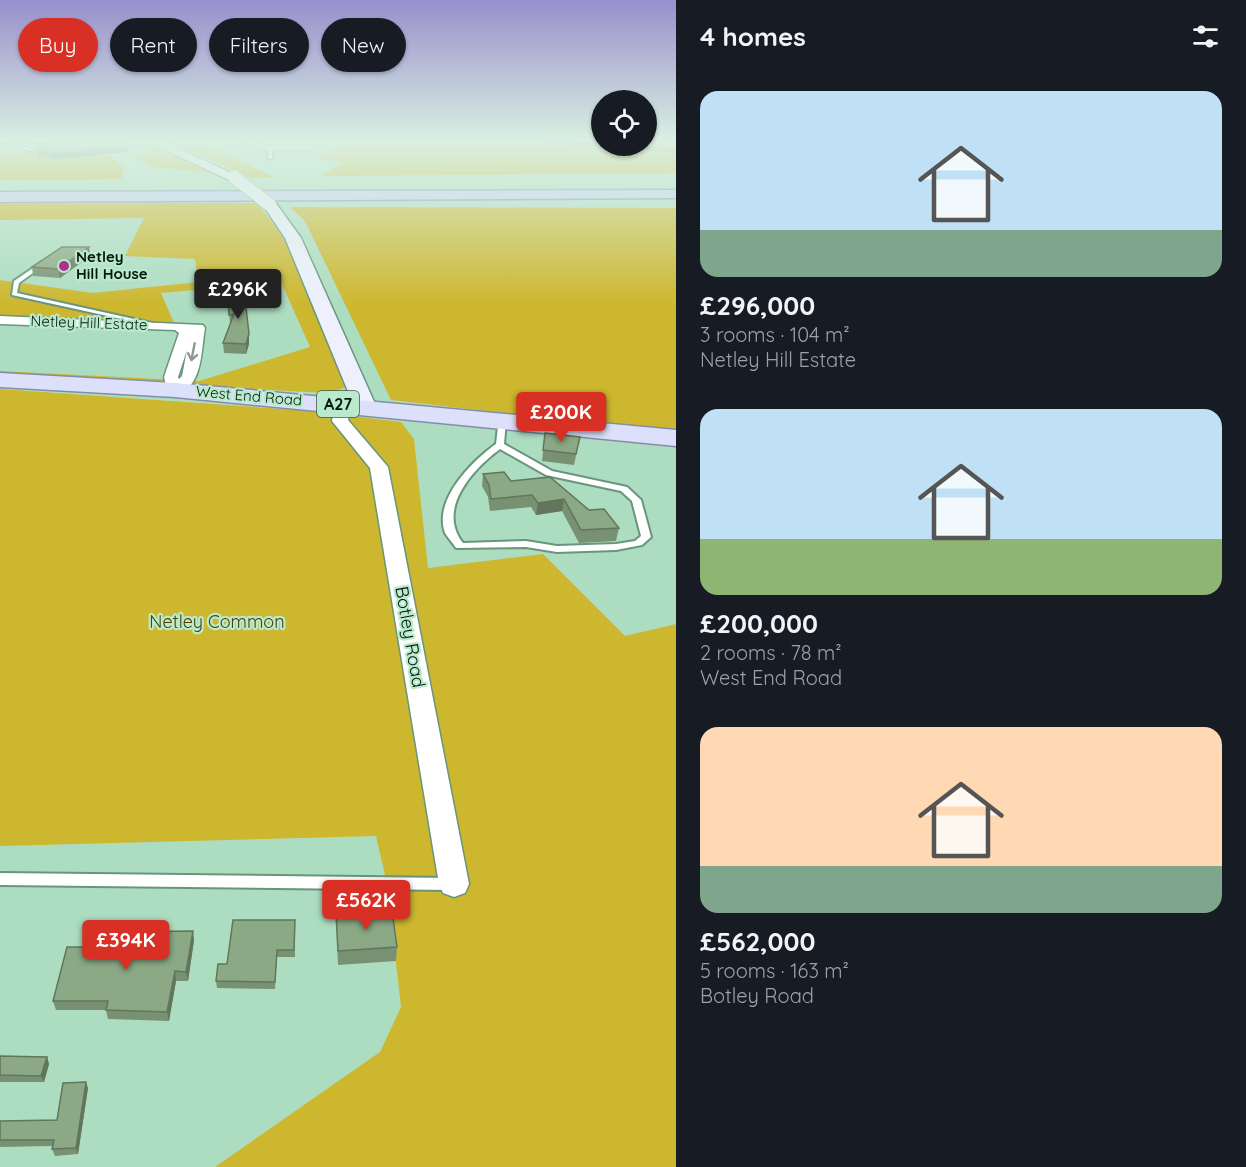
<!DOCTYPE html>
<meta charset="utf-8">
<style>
body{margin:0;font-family:Quicksand,sans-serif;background:#242831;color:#f1f3f6;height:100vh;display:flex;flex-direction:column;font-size:22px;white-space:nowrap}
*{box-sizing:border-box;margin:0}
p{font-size:20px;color:#9ea1a6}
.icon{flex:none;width:33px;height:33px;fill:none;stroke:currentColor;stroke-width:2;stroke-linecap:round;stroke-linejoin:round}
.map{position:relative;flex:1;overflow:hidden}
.panel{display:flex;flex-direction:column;background:#171b24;width:570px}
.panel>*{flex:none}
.hud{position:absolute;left:18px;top:18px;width:567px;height:54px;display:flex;gap:12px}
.controls{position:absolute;left:591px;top:90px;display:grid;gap:12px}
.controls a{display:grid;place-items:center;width:66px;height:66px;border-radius:50%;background:#171b24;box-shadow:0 2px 4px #0004;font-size:30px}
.price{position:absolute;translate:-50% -51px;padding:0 14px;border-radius:6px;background:#d93025;color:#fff;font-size:20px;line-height:39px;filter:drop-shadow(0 2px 3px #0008)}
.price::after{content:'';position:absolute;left:50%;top:36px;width:18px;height:14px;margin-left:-9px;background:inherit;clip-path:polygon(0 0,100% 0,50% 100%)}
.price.on{background:#222;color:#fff}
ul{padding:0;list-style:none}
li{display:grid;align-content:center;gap:12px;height:318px;padding:0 24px}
li span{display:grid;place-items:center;height:186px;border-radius:18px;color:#555}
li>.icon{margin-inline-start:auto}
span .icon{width:108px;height:108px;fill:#fffc;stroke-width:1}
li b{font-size:26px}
h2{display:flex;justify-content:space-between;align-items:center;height:72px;padding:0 24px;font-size:26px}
.chip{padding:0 21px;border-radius:27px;background:#171b24;box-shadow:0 2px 4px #0004;font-size:21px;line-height:54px}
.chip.on{background:#d93025;color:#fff}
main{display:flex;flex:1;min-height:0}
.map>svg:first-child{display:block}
</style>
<main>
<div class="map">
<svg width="676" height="1167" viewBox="0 0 676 1167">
<rect width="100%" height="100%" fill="#adddc1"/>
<g fill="#cdb72e">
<path d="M168,141h31l75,36 -23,1z"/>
<path d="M344,141h257l1,5h44l1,-5h29v32l-356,3 24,-14 -27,-4z"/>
<path d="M148,144l60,28 -57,-5 -17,-12 17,-2 -7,-6z"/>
<path d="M68,146l16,11 24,-2 16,13 -3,11 -121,1v-27z"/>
<path d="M256,203c43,42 68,128 91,184l-20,6 -327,-17v-5l199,10 111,-34 -29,-65 -120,11 13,30 -174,-5v-38l93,13 105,-11 -3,-23 -70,-3 19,-38 -144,2v-16z"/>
<path d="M290,207l386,1v225l-285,-33 -86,-179z"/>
<path d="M0,389l311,22 90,11 13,17 14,129 115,-14 82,82 51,-12v543h-461l165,-115 21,-45 -14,-123 -11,-48 -376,10z"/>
</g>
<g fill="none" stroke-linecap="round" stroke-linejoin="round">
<path stroke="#c058a3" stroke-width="3" d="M547,141l129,10"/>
<defs>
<g id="lane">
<path d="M13,141c8,0 11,7 18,8 16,2 30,-8 45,-8l-18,7 -29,3z"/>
<path d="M270,147l2,1v10l-2,1 -2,-1v-10z"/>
<path d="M42,262l2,1v2l-25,18 -2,10 144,32 -3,2 -146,-32 2,-14z"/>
<path d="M499,418h3l4,2 -2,24 48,27 75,16 14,13 10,37 -9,8 -26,5 -59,2 -31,-5 -70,1c-3,-5 -8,-10 -11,-15 -12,-33 27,-72 51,-89zM500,449l46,26 75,16 11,10 9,35 -6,5 -19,3 -59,2 -31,-5 -63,2c-27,-34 10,-74 37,-94z"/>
<path d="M0,873l451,5 5,1 2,5 -2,5 -5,1 -451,-5z"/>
</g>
<g id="street">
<path d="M238,141l32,5h39l4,2 -4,2h-39z"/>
<path d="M0,316l203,9 2,3c-4,23 -2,60 -30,67l-8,-5 -3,-13 15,-44 -4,-3 -175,-6zM187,350l-5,26 -3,3 -1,-2z"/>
<path d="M343,399l8,5 -3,16 40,47 81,417 -4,9 -11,4 -11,-4 -4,-9 -69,-416 -38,-47 3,-17z"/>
</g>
<g id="secondary">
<path d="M146,141h16l78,36 -6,4 -5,-1z"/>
<path d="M270,201l5,1 26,36 75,168 -3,5h-16l-3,-5 -69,-168 -22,-33z"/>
</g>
<path id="primary" d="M0,373l175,10 501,47v16l-501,-49 -175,-10z"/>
<path id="highway" d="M676,190v8l-676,4v-10z"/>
</defs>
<use href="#lane" stroke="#68957c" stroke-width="4"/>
<use href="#street" stroke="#68957c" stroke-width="3"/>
<use href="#secondary" stroke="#68957c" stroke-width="3"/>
<use href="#primary" stroke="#838da7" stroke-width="3"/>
<use href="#highway" stroke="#838da7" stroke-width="3"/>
<use href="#lane" fill="#fff" fill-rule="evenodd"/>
<use href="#street" fill="#fff" fill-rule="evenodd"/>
<use href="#secondary" fill="#eef0fd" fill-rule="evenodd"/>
<use href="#primary" fill="#dde0fb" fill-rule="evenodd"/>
<use href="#highway" fill="#c7ccf9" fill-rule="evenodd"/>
<defs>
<path id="secondary-bridge" d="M234,177l36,28"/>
</defs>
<use href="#secondary-bridge" stroke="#68957c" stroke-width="14" stroke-linecap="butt"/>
<use href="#secondary-bridge" stroke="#eef0fd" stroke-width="13"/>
</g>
<g fill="#789172">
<path d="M20,141h44l-27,6z"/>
<path d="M58,145l69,2 1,5 -74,7 -15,-2 -2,-5 -1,-4z"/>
<path d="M89,247l1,9 -30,22 -27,-2 -1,-9z"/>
<path d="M228,294l21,40v10l-3,10 -22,-1 -1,-10 7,-18z"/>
<path d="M545,433l35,4 -6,28 -32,-4z"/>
<path d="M483,474l28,7 39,-4 39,33 30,18 -3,13 -37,2 -17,-32 -26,4 -5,-8 -41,4 -2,-14 -6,-11z"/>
<path d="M336,914l61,33 -1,14 -58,4z"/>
<path d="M295,920v37h-18l-2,32 -58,-1 -1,-7 11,-17z"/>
<path d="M194,940l-6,41h-12l-7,40 -61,-2 -2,-9h-50l-3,-9 56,-54z"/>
<path d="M0,1056l47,1 2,7 -5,18h-44z"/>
<path d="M88,1088l-10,66 -23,2 -3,-7v-3l-52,1v-26l57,-1z"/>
</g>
<g fill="#61765c">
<path d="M0,141h14l1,4 -15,1z"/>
<path d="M41,141h23l-27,6 -1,-5z"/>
<path d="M127,147l1,5 -74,7 -1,-5z"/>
<path d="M89,247l1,9 -30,22 -2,-9z"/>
<path d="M249,334v10l-3,10v-10z"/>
<path d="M564,499l-2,12 -26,4 2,-12z"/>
<path d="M193,931l1,9 -6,41 -2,-9z"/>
<path d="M175,971l1,10 -7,40 -2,-9z"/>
<path d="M47,1057l2,7 -5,18 -3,-6z"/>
<path d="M86,1082l2,6 -10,66 -2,-6z"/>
</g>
<g fill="#8ba984" stroke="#61765c" stroke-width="1.5">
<path d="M69,141h51l7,6 -74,7 -15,-2 -2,-4 22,-3z"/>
<path d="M62,247h27l-31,22 -26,-2z"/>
<path d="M244,289l5,45 -3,10 -23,-1 11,-29 -5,1 -1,-21h14z"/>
<path d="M545,433l35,4 -4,17 -33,-4z"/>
<path d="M504,472l7,9 39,-4 39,33 15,-1 15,19 -38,2 -17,-31 -26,4 -6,-8 -41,4 -2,-14 -6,-11z"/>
<path d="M392,911l5,36 -59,4 -2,-37z"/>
<path d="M233,920h62l-1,30h-17l-2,32 -59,-1 2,-17h9z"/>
<path d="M193,931l-7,41 -11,-1 -8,41 -61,-2 2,-9h-55l14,-54h42l3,-15z"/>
<path d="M0,1056l47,1 -6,19 -41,-1z"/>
<path d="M86,1082l-10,66 -24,1 2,-9h-54v-19l57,-1 6,-37z"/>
</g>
<defs><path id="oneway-shaft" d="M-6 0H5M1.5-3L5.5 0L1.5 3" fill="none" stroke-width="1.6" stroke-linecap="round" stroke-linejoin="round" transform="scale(1.5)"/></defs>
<use stroke="#8f9793" href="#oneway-shaft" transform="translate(193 352) rotate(101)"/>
<linearGradient id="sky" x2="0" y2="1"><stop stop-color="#988fcc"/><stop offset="0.46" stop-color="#daf0e3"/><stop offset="1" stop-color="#daf0e3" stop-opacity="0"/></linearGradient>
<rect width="676" height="305" fill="url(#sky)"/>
<circle fill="#aa348c" stroke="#baeace" stroke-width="2" cx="64" cy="266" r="6"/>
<g text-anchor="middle" stroke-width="4.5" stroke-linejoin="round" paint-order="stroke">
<g font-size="15" font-weight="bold" fill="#06180e" stroke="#baeace" text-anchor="start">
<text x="76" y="262">Netley<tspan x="76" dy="17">Hill House</tspan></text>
</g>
<g font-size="15" fill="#06180e" stroke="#baeace">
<text transform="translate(89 323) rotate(2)" y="5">Netley Hill Estate</text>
<text transform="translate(249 396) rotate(5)" y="5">West End Road</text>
</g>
<rect fill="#baeace" stroke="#3c5748" stroke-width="1.5" x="317" y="391" width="42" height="26" rx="4.5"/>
<g font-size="16" font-weight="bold" fill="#06180e">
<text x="338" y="410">A27</text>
</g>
<g font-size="18" fill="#4a4001" stroke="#baeace">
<text x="217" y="628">Netley Common</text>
</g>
<g font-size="18" fill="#06180e" stroke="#baeace">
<text transform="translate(410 637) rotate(80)" y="6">Botley Road</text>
</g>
</g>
</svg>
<div class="controls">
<a><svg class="icon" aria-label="locate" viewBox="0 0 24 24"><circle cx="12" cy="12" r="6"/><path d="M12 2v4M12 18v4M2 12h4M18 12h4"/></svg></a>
</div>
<b class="price on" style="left:238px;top:320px">£296K</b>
<b class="price" style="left:561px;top:443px">£200K</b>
<b class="price" style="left:366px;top:931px">£562K</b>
<b class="price" style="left:126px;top:971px">£394K</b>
<div class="hud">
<a class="chip on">Buy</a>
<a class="chip">Rent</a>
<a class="chip">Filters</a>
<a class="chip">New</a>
</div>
</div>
<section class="panel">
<h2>4 homes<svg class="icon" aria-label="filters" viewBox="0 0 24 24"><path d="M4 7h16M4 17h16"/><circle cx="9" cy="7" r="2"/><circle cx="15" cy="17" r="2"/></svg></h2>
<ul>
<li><span style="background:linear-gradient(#bfe0f5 75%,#7fa58c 0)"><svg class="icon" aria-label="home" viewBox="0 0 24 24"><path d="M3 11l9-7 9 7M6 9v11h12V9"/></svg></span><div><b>£296,000</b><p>3 rooms · 104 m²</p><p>Netley Hill Estate</p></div></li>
<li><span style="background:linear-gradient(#bfe0f5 70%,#8fb573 0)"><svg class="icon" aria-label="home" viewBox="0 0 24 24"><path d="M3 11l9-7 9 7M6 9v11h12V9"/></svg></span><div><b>£200,000</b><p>2 rooms · 78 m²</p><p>West End Road</p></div></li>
<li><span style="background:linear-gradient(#ffd9b3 75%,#7fa58c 0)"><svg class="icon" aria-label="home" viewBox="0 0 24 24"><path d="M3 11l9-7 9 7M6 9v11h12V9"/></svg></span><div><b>£562,000</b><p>5 rooms · 163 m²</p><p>Botley Road</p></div></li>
</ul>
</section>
</main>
